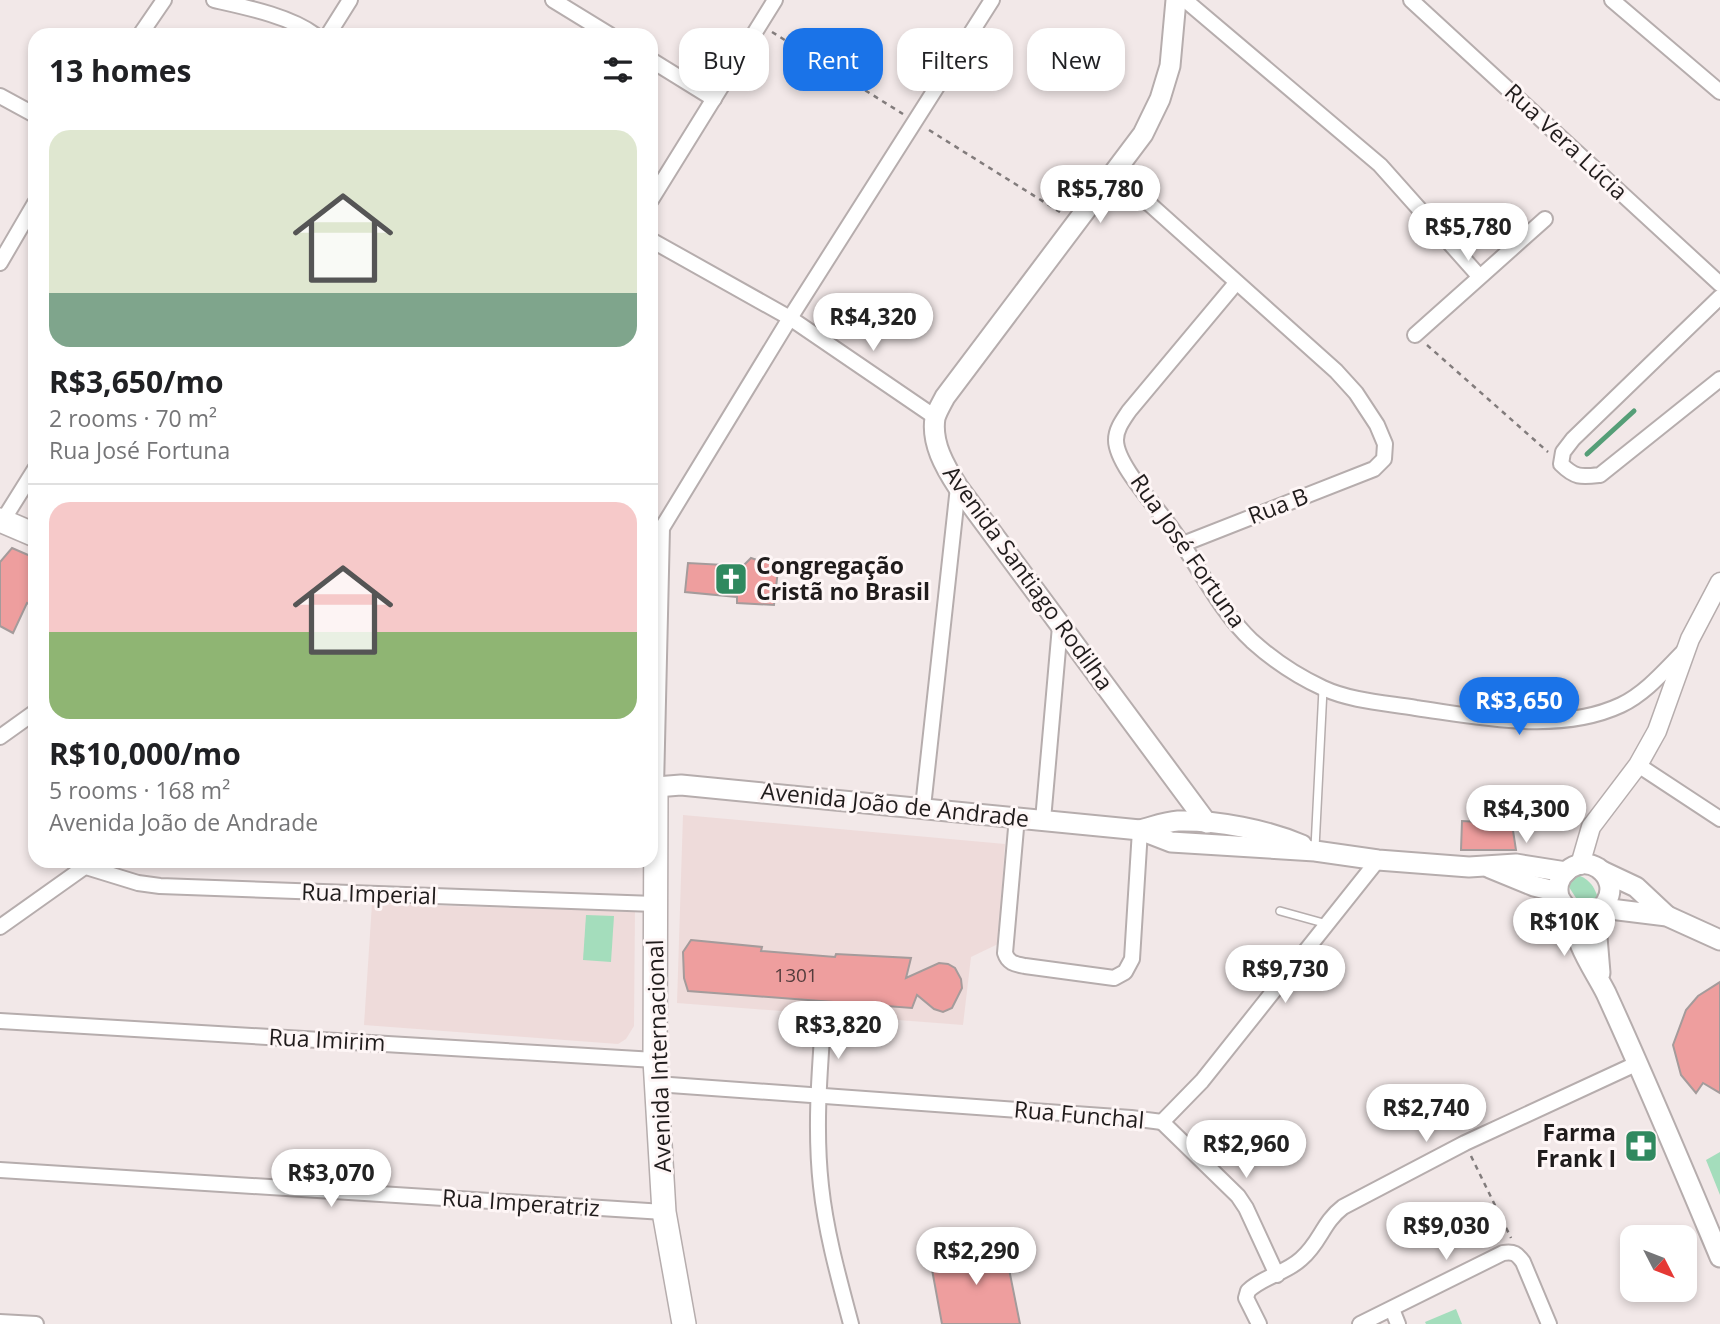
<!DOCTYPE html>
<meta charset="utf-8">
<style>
body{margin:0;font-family:"Open Sans",sans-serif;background:#f2f2f2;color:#202124;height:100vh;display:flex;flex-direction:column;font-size:26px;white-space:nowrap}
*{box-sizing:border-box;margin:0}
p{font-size:23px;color:#757577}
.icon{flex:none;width:38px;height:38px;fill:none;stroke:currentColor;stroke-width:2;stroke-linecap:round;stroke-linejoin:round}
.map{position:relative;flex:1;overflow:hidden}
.sheet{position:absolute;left:28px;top:28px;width:630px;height:840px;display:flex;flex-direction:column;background:#fff;border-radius:21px;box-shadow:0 4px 10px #0003}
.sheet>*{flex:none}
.guide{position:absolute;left:679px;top:28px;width:665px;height:63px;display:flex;gap:14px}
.needle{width:46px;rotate:132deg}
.controls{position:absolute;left:1620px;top:1225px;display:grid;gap:14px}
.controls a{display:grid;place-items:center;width:77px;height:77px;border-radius:14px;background:#fff;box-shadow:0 4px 10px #0003;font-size:35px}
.price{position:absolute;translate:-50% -60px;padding:0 16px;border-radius:24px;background:#fff;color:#222;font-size:23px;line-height:46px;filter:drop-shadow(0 2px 4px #0008)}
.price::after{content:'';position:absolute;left:50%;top:42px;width:21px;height:16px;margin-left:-10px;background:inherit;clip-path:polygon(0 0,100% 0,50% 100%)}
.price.current{background:#1a73e8;color:#fff}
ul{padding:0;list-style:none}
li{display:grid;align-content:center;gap:14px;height:371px;padding:0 21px}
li+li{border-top:2px solid #e0e0e0}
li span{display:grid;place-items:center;height:217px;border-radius:21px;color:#555}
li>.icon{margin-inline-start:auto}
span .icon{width:126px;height:126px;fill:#fffc;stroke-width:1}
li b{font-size:30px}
h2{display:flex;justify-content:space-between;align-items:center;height:84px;padding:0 21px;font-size:30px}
.tag{padding:0 24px;border-radius:21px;background:#fff;box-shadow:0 4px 10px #0003;font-size:24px;line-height:63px}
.tag.current{background:#1a73e8;color:#fff}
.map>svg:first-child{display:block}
</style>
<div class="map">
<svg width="1720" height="1324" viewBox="0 0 1720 1324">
<rect width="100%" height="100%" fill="#f2e8e8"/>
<g fill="#eedbda">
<path d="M683,815l322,29 -7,100 -27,13 -8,68 -286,-22z"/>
<path d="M372,904l263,7 -1,115 -8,13 -8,5 -254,-19z"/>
</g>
<g fill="#a4ddbc">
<path d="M1571,873c16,4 22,10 27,25l-8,7 -14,-7 -9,-14z"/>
<path d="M586,915l28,1 -3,46 -28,-2z"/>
<path d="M1720,1152v43l-14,-35z"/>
<path d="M1456,1309l6,15h-36l-1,-2z"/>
</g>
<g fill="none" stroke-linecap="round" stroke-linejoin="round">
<path stroke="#559e77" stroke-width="5" d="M1587,454l47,-43"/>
</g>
<g fill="#ee9e9e" stroke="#a49b9b" stroke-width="2">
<path d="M12,548l23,10v50l-8,-5 -14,30 -13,-7v-64z"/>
<path d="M751,558l12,4 1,-3 15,2 -5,44 -37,-2v-6l-52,-5 3,-29 55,3z"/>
<path d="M1462,821l50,3 4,26h-55z"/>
<path d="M691,940l71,7 -1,4 74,6 1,-3 75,4 -5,20 33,-15 9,1 7,4 6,11 1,9 -10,20 -9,4 -9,-3 -17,-14 -5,13 -224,-17 -4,-13 -1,-26z"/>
<path d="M1720,982v111l-17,-10 -7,10 -15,-18 -8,-30 13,-35 12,-14z"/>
<path d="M1004,1244l16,80h-78l-11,-60 34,-15z"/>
</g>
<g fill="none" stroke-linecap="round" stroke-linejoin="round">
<defs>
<g id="service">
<path d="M1315,848l8,-159"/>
<path d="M1280,911l47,13"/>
</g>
<g id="minor">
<path d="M214,0c31,7 76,16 101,35"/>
<path d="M553,0l57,35"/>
<path d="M1185,0l195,165 99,111"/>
<path d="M1411,0l309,284"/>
<path d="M1612,0l108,92"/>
<path d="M140,35l24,-35"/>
<path d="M328,35l22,-35"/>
<path d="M651,60l63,39"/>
<path d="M0,96l35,19"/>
<path d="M1115,173l221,198 20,22 21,32 8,19 -1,15 -10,10 -191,75"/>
<path d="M651,200l124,-200"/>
<path d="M651,240l139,78 145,99"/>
<path d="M0,263l35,-60"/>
<path d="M1236,283l-107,128c-6,9 -13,18 -13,29 0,24 39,65 53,85 28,37 49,84 83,116 20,18 47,36 71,47 28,13 63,15 93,20 65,9 143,26 205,-3 25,-12 44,-35 64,-55"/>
<path d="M1720,297l-147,142 -10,13 -2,12c14,14 20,13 39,11l120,-96"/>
<path d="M1415,335l130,-116"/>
<path d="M0,525l35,-56"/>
<path d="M0,737l35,-25"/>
<path d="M1638,765l82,54"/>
<path d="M656,787l6,-259 128,-210 202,-318"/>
<path d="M923,807l35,-320"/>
<path d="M1017,817l-12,136c3,10 10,11 20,13l89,12 11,-6 7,-13 8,-129"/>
<path d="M1043,820l17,-194"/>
<path d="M86,867l52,16 22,3 495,18"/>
<path d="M0,927l93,-66"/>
<path d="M0,1021l655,39"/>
<path d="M823,1024c-4,54 -8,108 -2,162 5,47 18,93 30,138"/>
<path d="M656,1084l475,34 31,4 40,-41 176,-221"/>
<path d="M1162,1122l76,74 8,12 31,67"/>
<path d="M0,1170l664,42"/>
<path d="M1392,1309l6,15"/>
<path d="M0,1322l36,2"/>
<path d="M1259,1324l-13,-26 2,-7c14,-14 38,-18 53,-32 20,-17 21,-36 42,-52l122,-64 173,-80"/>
<path d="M1360,1324l143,-71c11,-2 14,1 20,9l26,62"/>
</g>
<path id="tertiary" d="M1580,865l11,-38 47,-62 19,-34 33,-92 30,-57"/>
<g id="secondary">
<path d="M1176,0l-6,66 -10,33 -17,35 -198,263c-3,6 -8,14 -10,21 -4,25 10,49 23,69l249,336"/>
<path d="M656,787l25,-2 459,45 31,12 144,9 63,9 91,7 47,-3 50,8"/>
<path d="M1140,830c12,-3 25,-8 38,-9 39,-1 89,9 124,24"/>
<path d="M1490,868l44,18 24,6"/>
<path d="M1602,871l34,16 31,29"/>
<path d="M1602,908l65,8 53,24"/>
<path d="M1570,912c32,13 55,-25 28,-44 -18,-12 -42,4 -40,25 1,8 7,12 11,18 7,9 8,25 12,35 7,17 17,31 25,47 40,87 77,176 114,264"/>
<path d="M1595,913l5,60"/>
</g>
<g id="primary">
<path d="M0,520l35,15"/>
<path d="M651,785l5,2 -1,273 9,152 20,112"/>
</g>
</defs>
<use href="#service" stroke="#b6adad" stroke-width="10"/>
<use href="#minor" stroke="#b6adad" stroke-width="18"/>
<use href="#tertiary" stroke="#b6adad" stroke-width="21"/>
<use href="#secondary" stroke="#b6adad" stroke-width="23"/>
<use href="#primary" stroke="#b6adad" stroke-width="26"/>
<g stroke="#827c7c" stroke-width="2.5" stroke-dasharray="5 5" stroke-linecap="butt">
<path d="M772,32l131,82"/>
<path d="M929,130l131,82"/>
<path d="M1427,345l121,107"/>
<path d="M1471,1156l40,82"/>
</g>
<use href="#service" stroke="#fff" stroke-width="7"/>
<use href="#minor" stroke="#fff" stroke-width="14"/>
<use href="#tertiary" stroke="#fff" stroke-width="18"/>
<use href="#secondary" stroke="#fff" stroke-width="19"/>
<use href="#primary" stroke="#fff" stroke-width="23"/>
</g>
<defs>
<symbol id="church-square" viewBox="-11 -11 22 22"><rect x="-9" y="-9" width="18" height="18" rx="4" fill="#30895f" stroke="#fef6f6"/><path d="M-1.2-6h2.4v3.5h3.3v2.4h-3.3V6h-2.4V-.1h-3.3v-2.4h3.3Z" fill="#fff"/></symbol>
<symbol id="pharmacy-square" viewBox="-11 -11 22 22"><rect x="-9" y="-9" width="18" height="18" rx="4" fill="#30895f" stroke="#fef6f6"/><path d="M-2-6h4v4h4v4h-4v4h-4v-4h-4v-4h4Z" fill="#fff"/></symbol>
</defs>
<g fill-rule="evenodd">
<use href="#church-square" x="712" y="560" width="38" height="38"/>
<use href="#pharmacy-square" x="1622" y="1127" width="38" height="38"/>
</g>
<g text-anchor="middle" stroke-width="6" stroke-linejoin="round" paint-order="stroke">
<g font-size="19" fill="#543c3c">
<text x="796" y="982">1301</text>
</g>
<g font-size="23" fill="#201c1c" stroke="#fef6f6">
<text transform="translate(1566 142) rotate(43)" y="8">Rua Vera Lúcia</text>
<text transform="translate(1278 506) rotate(-21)" y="8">Rua B</text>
<text transform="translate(1188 551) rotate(55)" y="8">Rua José Fortuna</text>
<text transform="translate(1028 578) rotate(54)" y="8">Avenida Santiago Rodilha</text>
<text transform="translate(895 805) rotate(6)" y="8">Avenida João de Andrade</text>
<text transform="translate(369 894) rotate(2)" y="8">Rua Imperial</text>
<text transform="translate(327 1040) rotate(3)" y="8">Rua Imirim</text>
<text transform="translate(659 1056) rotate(-92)" y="8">Avenida Internacional</text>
<text transform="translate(1079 1115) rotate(5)" y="8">Rua Funchal</text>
<text transform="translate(521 1203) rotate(4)" y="8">Rua Imperatriz</text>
</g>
<g font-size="23" font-weight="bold" fill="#201c1c" stroke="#fef6f6" text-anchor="start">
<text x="756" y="574">Congregação<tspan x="756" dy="26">Cristã no Brasil</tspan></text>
<text x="1616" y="1141" text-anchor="end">Farma<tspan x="1616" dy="26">Frank I</tspan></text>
</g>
</g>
</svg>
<div class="controls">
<a><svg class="needle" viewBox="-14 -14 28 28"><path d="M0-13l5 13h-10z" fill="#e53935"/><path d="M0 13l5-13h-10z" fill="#757577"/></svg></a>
</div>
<b class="price" style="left:1100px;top:225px">R$5,780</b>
<b class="price" style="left:1468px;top:263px">R$5,780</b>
<b class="price" style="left:873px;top:353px">R$4,320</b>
<b class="price current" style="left:1519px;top:737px">R$3,650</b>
<b class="price" style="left:1526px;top:845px">R$4,300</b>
<b class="price" style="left:1564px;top:958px">R$10K</b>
<b class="price" style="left:1285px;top:1005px">R$9,730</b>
<b class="price" style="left:838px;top:1061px">R$3,820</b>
<b class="price" style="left:1426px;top:1144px">R$2,740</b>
<b class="price" style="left:1246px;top:1180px">R$2,960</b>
<b class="price" style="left:331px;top:1209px">R$3,070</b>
<b class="price" style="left:1446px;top:1262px">R$9,030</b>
<b class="price" style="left:976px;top:1287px">R$2,290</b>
<div class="guide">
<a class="tag">Buy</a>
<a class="tag current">Rent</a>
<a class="tag">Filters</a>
<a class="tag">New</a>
</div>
<section class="sheet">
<h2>13 homes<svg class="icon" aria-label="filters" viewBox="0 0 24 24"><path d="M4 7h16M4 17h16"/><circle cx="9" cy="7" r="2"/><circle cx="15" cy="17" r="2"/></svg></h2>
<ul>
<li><span style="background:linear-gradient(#dfe7d0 75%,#7fa58c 0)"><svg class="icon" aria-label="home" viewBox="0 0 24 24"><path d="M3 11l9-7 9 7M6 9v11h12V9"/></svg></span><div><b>R$3,650/mo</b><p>2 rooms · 70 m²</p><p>Rua José Fortuna</p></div></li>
<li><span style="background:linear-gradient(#f6c9c9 60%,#8fb573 0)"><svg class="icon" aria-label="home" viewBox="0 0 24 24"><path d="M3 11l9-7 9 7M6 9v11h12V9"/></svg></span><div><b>R$10,000/mo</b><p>5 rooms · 168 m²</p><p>Avenida João de Andrade</p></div></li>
</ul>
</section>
</div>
